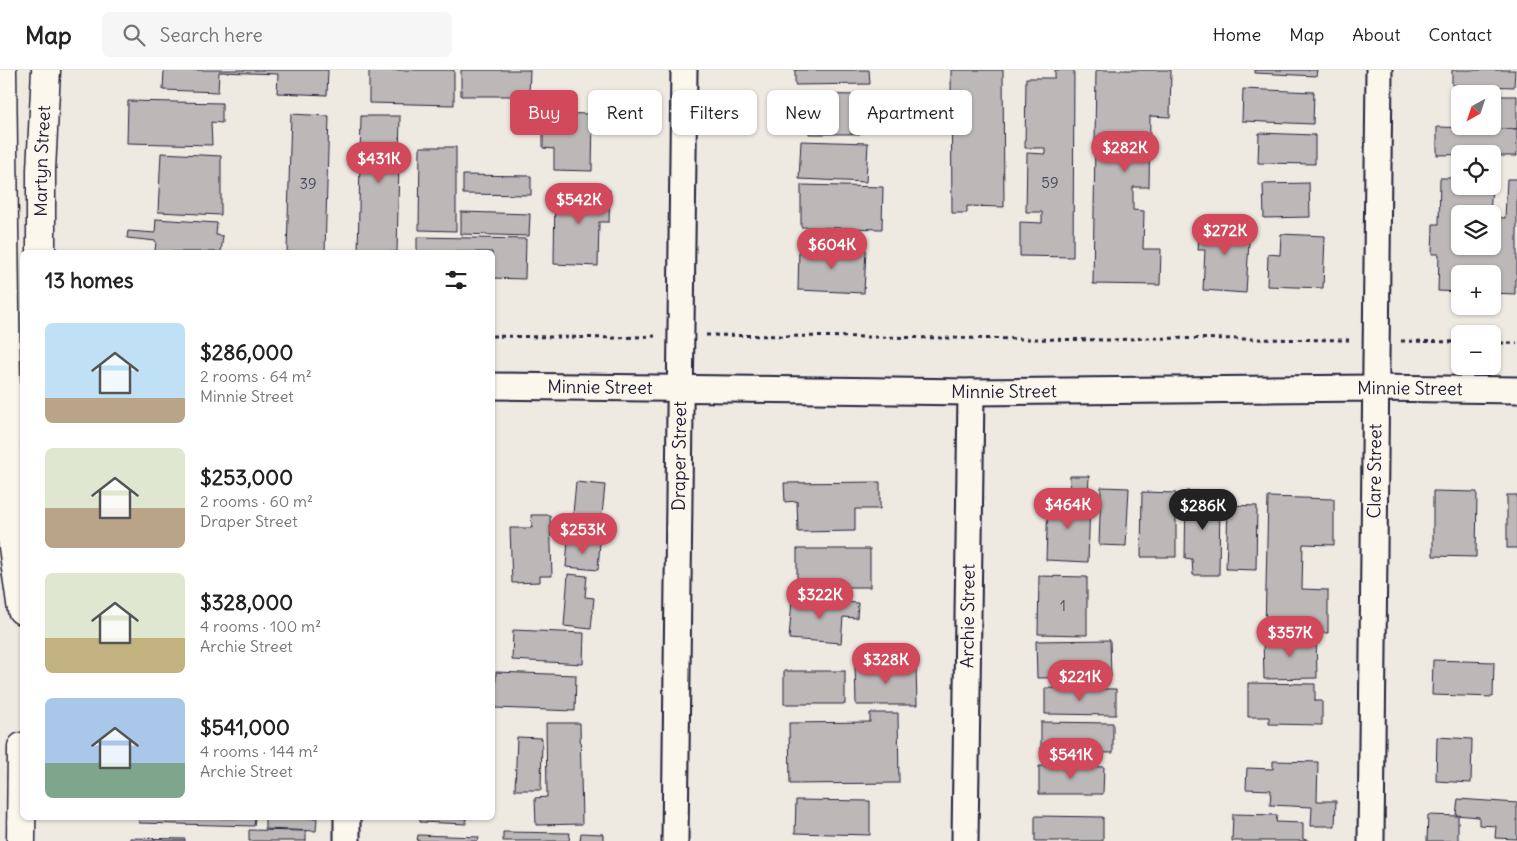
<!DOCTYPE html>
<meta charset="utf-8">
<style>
body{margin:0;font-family:Delius,sans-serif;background:#f6f6f6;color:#222;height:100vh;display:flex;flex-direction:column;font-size:19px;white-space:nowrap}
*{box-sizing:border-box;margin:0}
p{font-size:16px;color:#767676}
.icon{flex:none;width:28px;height:28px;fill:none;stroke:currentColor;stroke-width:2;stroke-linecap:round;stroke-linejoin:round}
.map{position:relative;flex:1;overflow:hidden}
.drawer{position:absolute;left:20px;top:180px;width:475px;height:570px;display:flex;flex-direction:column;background:#fff;border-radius:8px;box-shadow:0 1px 4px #0004}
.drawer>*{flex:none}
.guide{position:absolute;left:510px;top:20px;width:475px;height:45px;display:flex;gap:10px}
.needle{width:32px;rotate:220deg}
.fabs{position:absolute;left:1451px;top:15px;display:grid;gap:10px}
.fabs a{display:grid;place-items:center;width:50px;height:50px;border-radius:8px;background:#fff;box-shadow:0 1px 4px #0004;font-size:25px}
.price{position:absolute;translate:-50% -42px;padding:0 11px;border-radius:18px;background:#d1495b;color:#fff;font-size:16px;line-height:32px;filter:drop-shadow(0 1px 2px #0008)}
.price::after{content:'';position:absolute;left:50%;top:30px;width:15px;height:11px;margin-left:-8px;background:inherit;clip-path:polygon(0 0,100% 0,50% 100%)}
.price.selected{background:#222;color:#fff}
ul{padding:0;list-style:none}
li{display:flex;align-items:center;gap:15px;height:125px;padding:0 25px}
li span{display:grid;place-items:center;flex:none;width:140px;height:100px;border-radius:8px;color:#555}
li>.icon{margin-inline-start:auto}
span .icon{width:60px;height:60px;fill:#fffc;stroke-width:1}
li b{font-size:21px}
h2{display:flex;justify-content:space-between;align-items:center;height:60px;padding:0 25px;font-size:21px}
.chip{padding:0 18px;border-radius:8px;background:#fff;box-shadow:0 1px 4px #0004;font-size:18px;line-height:45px}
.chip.selected{background:#d1495b;color:#fff}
header{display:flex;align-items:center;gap:30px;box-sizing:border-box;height:70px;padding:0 25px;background:#fff;border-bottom:1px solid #e0e0e0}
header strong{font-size:24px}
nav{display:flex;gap:28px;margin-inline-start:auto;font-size:18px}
.search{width:350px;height:45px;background:#f6f6f6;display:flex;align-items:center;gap:12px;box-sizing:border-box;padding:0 18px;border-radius:8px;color:#767676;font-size:19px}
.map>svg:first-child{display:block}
</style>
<header>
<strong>Map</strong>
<div class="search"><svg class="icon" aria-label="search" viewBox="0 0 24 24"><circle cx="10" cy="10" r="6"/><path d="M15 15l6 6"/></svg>Search here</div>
<nav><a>Home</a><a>Map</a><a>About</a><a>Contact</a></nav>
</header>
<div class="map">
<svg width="1517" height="771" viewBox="0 0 1517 771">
<rect width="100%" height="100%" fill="#eeeae2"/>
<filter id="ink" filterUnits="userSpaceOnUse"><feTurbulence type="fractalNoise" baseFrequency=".02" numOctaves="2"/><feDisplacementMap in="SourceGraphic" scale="10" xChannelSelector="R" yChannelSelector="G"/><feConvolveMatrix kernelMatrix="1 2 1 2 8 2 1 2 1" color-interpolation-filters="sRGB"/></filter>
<g filter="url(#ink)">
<g fill="#bcb8b8" stroke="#22223b">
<path d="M164,0h164l-1,25 -50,-2 1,-19 -59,-2 -1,20 -55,-2z"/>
<path d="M369,0h85v35l-85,-2z"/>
<path d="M461,0h69l-1,26h-68z"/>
<path d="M795,0h74l1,14 -75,1z"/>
<path d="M951,0h52l1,137 -37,-1v7h-15z"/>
<path d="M1055,0h19l-1,187 -53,-1v-34l22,1v-11h-16l1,-59 18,1v-6h-20l1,-70h29z"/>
<path d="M1096,0h75l-1,47 -20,-1 -1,71h-16v23l11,1 -1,38h18l-1,36 -67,-1z"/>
<path d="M1255,0h62l-1,6 -61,-3z"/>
<path d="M1452,0h63l-1,17 -62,-2z"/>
<path d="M1243,19l71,3 -1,32 -71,-3z"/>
<path d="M799,24l58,1v17h11l-1,13h-7v9h-51v-12h-11z"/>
<path d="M1457,25h3v31h32v-30h25v33l-61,-1z"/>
<path d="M128,31l94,2v20l-11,-1 1,23 -85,-2z"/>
<path d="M543,43l50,1 -1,57 -38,-1v-21l-11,-1z"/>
<path d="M291,44l38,2 -4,136h-38z"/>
<path d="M361,46h39l-3,136h-39z"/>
<path d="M1437,57l80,2v27h-25v-2l-55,1z"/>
<path d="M1259,63l56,2v29l-57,-1z"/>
<path d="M801,71l67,2 -2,39 -67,-3z"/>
<path d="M420,77h36v84l-37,-1z"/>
<path d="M161,83l60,3v59l-63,-3z"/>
<path d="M463,105l68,1v19l-68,-1z"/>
<path d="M1440,108h20v8h32l-2,28h-30v32h32v-29l13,1 2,-39h10v100h-2v15l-23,-1v-19h-32v18l-22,-1 1,-37h-7l1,-30h6z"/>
<path d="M1309,113l1,34 -46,1 -1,-34z"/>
<path d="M801,115l82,2 -1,42 -81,-2z"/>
<path d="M555,119l55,1 -1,32h-10l-1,44 -44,-2z"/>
<path d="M461,142l69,2 -1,22 -68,-2z"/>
<path d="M156,149l61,4 -1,12 7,1 -2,16h-66l1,-11 -29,-3 1,-7 27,2z"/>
<path d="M1200,151l50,3 -4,69 -43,-3 2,-40h-7z"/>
<path d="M1281,164l44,2 -2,52 -56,-2 1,-32 12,1z"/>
<path d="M417,167l109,2 -1,40 -33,-1v-26h-75z"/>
<path d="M799,177l67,2 -2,44 -66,-3z"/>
<path d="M1070,406h19l-1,21 -19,-1z"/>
<path d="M576,412l29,3 -5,51 -29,-2z"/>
<path d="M880,412v27h-25v22l-57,1 -1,-31 -12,1 -1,-19z"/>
<path d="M1101,417l28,1 -3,58 -27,-1z"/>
<path d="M1186,421h34l-1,84h-26l-1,-16 -7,-1z"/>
<path d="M1433,421l44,1 -1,65 -43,-1z"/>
<path d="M1142,422l34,1v64h-35z"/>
<rect x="1507" y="425" width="10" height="53"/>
<path d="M1268,427l66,2v46l-31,-1 -1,45 26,1v43l-63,-2z"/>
<path d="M1048,429l42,2 -2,61 -42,-2z"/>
<path d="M1228,435l29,1 -1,64 -30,-1z"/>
<path d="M531,445h19l2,61h-12v6l-28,1 -2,-55h22z"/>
<path d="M568,469l32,3 -2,28 -32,-3z"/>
<rect x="797" y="479" width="73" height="38"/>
<path d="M568,504l19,2 -2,21 9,1 -3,31 -27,-3z"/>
<path d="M1039,506l48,1v58l-49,-1z"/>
<path d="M792,529l66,4 -1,15 -14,-1 -2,26 -52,-4z"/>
<path d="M513,560l71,3 -1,31 -71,-4z"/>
<path d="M1316,566l1,42 -53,1 -1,-42z"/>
<path d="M1110,570l1,37 -74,1 -1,-37z"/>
<path d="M1433,590l61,2 -1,35 -61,-2z"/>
<path d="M855,595h61l1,40h-61z"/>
<rect x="784" y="601" width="61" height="33"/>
<path d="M496,602l80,3 -1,36 -80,-3z"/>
<path d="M1248,613l67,1v17h7v24l-53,-1v-7h-21z"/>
<path d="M1045,618l71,1v26l-71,-1z"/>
<path d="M870,643h28l1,70 -109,1 -1,-61 81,-1z"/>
<path d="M1041,652l72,1v30l-72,-1z"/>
<path d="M546,653h34l2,101 -46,1 -1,-27 12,-1z"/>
<path d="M517,667l25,1 -1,52h-26z"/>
<path d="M1437,667l35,2 -1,44 -35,-2z"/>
<path d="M1273,691l45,1 -1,39h19l-1,25h-24l1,-19 -42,-2 1,-15 -25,-1 1,-21 26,1z"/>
<path d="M1039,696l65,1 -1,27h-64z"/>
<path d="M1458,729l59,4v36l-22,-1 1,-12 -17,-1v-8l-23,-2z"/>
<path d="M796,730l74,1v34l-75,-2z"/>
<path d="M1233,744l44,1 -1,7 27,1v16l7,2h-78z"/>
<path d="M1428,745l30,1v24l13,1h-44z"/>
<path d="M1035,746l68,1v24h-68z"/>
<path d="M139,748h116l-1,8 -115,-3z"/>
<path d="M265,748h52l-1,13 -51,-2z"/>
<path d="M420,748h46v6l-46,-2z"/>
<path d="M249,760l57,1v10h-57z"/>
<path d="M503,762l67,1 -1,8h-66z"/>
<path d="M581,763l22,1v7h-23z"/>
<path d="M418,765l61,2 -1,4h-61z"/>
<path d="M130,768l55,1v2h-55z"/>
</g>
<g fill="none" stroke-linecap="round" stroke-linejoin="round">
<defs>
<g id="street">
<path id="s1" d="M492,316l479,6 404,-4 142,2"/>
<path d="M347,748v23"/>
<path id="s2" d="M675,771l9,-771"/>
<path id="s3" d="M965,771l6,-449"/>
<path id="s4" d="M1371,771l8,-771"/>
</g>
<g id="secondary">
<path d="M2,0l5,392 3,64 12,84"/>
<path id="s5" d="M41,182v-82l5,-100"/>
<path d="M21,771l1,-94"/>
</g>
</defs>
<use href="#street" stroke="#22223b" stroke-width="29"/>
<use href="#secondary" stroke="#22223b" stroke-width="31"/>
<g stroke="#22223b" stroke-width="3" stroke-dasharray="4 4" stroke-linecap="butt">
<path d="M706,265l406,5 35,-2 202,2"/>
<path d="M492,266l124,2 39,-2"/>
<path d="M1401,271l59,1"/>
<path d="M1492,273h25"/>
</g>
<use href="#street" stroke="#fbf7ec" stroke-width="25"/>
<use href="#secondary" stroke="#fbf7ec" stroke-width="28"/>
</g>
</g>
<g text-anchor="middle" stroke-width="4" stroke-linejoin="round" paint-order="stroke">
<g font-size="15" fill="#48485a">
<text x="1050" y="118">59</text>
<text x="308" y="119">39</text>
<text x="1063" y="541">1</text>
</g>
<g font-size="18" fill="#22223b" stroke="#fbf7ec">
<text dy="6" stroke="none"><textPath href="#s5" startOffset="91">Martyn Street</textPath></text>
<text dy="6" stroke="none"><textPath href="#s1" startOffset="108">Minnie Street</textPath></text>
<text dy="6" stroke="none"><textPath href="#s1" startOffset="918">Minnie Street</textPath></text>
<text dy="6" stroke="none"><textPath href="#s1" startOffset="512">Minnie Street</textPath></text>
<text dy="6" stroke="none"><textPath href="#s2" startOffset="385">Draper Street</textPath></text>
<text dy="6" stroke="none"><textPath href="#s4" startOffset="370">Clare Street</textPath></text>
<text dy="6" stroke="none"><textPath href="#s3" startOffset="225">Archie Street</textPath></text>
</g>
</g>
</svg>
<div class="fabs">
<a><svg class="needle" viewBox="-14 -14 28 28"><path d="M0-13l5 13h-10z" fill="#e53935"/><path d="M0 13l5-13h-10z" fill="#767676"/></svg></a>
<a><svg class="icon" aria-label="locate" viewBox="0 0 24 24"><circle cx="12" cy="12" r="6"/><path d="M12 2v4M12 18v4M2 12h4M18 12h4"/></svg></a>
<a><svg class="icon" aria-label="layers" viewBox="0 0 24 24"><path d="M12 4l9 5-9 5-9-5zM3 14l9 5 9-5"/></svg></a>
<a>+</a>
<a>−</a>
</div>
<b class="price" style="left:1125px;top:103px">$282K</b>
<b class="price" style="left:379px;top:114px">$431K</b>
<b class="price" style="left:579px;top:155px">$542K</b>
<b class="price" style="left:1225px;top:186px">$272K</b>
<b class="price" style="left:832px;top:200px">$604K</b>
<b class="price" style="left:1068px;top:460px">$464K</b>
<b class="price selected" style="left:1203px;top:461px">$286K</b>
<b class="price" style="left:583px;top:485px">$253K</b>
<b class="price" style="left:820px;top:550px">$322K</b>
<b class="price" style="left:1290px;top:588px">$357K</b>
<b class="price" style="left:886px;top:615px">$328K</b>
<b class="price" style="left:1080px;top:632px">$221K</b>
<b class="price" style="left:1071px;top:710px">$541K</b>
<div class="guide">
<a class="chip selected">Buy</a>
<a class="chip">Rent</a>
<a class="chip">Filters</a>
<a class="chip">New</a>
<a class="chip">Apartment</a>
</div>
<section class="drawer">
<h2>13 homes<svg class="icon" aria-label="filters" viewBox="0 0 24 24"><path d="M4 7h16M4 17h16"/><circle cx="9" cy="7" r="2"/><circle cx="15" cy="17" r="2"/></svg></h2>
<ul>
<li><span style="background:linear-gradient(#bfe0f5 75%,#b9a48a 0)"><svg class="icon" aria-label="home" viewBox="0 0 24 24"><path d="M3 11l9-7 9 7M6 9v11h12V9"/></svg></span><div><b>$286,000</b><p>2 rooms · 64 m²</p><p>Minnie Street</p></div></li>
<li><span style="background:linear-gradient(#dfe7d0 60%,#b9a48a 0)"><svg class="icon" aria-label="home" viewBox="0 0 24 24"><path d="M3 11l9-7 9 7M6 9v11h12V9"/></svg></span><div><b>$253,000</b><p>2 rooms · 60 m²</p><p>Draper Street</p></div></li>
<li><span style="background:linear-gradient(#dfe7d0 65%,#c2b280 0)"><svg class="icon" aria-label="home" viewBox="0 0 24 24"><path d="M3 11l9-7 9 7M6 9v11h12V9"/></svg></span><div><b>$328,000</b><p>4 rooms · 100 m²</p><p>Archie Street</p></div></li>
<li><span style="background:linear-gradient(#a9c7e8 65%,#7fa58c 0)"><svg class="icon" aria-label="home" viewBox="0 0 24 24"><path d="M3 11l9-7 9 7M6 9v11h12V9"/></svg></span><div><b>$541,000</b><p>4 rooms · 144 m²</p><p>Archie Street</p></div></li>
</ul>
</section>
</div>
